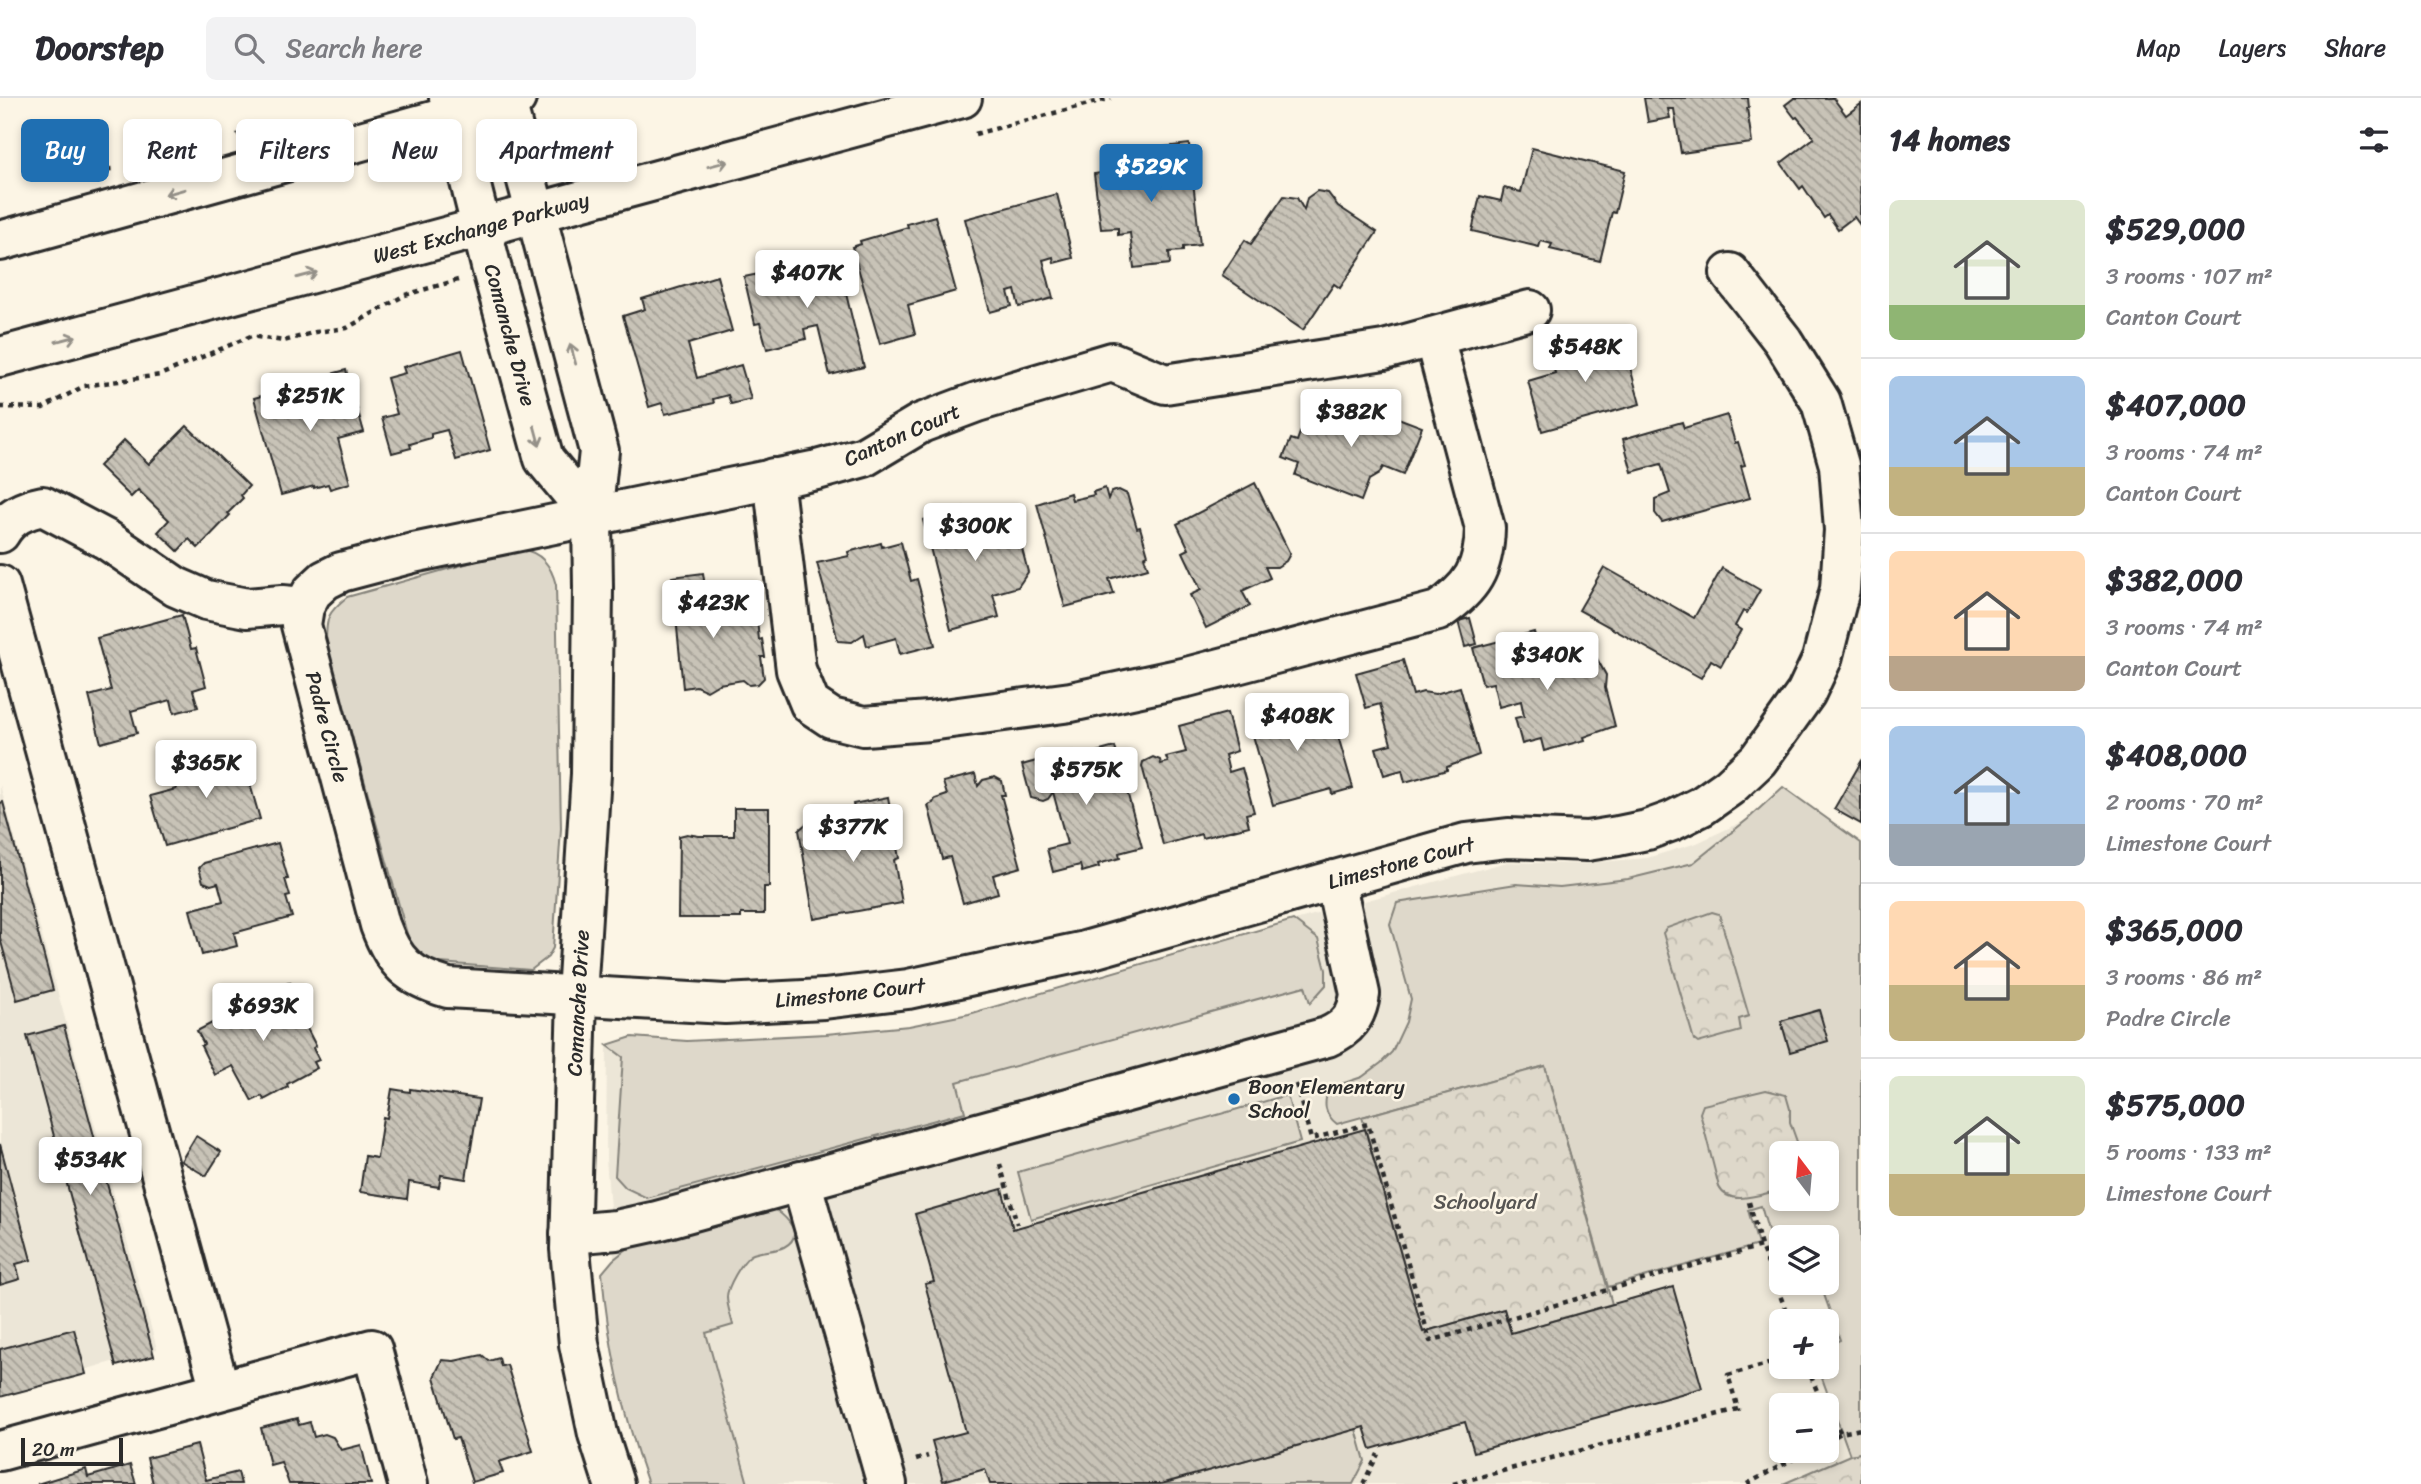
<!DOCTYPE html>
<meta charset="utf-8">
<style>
body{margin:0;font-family:Sriracha,sans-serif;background:#f2f2f3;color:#2b2b33;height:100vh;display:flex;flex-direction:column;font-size:26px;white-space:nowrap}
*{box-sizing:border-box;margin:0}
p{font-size:23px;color:#7c7c81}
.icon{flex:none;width:38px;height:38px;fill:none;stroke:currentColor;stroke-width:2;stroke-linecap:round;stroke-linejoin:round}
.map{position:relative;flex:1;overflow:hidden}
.drawer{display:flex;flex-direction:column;background:#fff;width:560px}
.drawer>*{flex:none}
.banner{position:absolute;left:21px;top:21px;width:665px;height:63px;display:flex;gap:14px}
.needle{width:46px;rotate:344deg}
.tools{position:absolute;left:1769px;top:1043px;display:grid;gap:14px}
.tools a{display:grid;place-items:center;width:70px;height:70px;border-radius:10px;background:#fff;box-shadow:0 4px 10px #0003;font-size:35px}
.scale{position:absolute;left:21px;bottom:18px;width:102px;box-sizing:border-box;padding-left:7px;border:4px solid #2b2b2b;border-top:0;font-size:19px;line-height:24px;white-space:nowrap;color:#2b2b2b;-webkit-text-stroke:5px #fcf5e5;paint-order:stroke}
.price{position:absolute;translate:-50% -60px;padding:0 16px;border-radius:7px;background:#fff;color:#222;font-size:23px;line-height:46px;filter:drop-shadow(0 2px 4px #0008)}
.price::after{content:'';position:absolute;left:50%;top:42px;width:21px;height:16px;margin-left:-10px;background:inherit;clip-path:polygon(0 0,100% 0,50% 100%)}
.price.selected{background:#1f6fb2;color:#fff}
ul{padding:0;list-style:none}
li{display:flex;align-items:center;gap:21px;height:175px;padding:0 28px}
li+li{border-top:2px solid #e1e1e2}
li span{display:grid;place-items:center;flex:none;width:196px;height:140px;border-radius:10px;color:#555}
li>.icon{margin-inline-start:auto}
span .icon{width:84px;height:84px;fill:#fffc;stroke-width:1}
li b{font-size:30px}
h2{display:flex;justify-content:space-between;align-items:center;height:84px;padding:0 28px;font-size:30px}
.chip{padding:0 24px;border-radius:10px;background:#fff;box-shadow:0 4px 10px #0003;font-size:24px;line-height:63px}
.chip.selected{background:#1f6fb2;color:#fff}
header{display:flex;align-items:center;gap:42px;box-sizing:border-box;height:98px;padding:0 35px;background:#fff;border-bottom:2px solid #e1e1e2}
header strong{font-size:33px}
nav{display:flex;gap:38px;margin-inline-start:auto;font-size:24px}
.search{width:490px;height:63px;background:#f2f2f3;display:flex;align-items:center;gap:18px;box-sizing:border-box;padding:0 24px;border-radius:10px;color:#7c7c81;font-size:26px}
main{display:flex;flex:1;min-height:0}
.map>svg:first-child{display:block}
</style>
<header>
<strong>Doorstep</strong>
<div class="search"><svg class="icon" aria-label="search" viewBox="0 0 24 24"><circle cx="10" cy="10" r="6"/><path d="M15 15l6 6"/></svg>Search here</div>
<nav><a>Map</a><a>Layers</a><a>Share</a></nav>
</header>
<main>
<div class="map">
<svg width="1861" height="1386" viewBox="0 0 1861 1386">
<defs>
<pattern id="park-crowns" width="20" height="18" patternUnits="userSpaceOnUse" patternTransform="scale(1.75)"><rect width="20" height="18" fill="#ded8ca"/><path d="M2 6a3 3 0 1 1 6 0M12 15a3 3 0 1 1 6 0" fill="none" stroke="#bfbaae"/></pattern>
<pattern id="building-back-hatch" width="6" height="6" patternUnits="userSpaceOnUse" patternTransform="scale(1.75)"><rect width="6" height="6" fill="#c8c3b7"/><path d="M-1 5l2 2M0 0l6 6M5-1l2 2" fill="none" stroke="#a39f95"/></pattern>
</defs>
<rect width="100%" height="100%" fill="#fcf5e5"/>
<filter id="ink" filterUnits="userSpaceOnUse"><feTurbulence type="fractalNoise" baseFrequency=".0143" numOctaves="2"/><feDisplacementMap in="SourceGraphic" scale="14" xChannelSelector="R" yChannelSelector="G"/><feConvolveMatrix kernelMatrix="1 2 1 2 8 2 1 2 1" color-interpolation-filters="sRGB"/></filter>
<g filter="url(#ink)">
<g fill="#ece6d7" fill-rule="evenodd">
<path d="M0,687l157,564 -157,45z"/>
<path d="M1783,689l78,56v610l-11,2 -67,29h-1124l-38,-138 -15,-188 1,-113 25,-8 55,4 139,-7 83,-8 60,-12 231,-68 307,-84 69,2 71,-6 50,-15 51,-24zM1782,1055h45v46h-45zM1782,1139h45v46h-45zM1782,1223h45v46h-45zM1782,1307h45v46h-45z"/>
</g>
<g fill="#ded8ca" stroke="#84827a" stroke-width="2" fill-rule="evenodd">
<path d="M520,451c21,3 31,16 36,36l5,243 -8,120 -5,9 -17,13 -104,-8 -15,-16 -5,-12 -81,-291c0,-25 1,-30 21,-46z"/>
<path d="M1783,689l78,56v610l-11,2 -32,-88h9v-21l13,-6 -20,-57h7v-46h-45l-1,38 -20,-69 -13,4 10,35 -150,42 -63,-221 -208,58c-13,-10 -14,-21 -8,-36l33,-11 19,-14 11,-11 14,-30 5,-23 -21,-75 7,-21 119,-19 44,3 68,-8 65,-16 55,-44zM1782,1055h45v46h-45z"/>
<path d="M1293,822l25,19 8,31v15l-16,18 -5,-17 -348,96 8,30 -318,86 -21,-10 -11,-12 8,-119 -16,-12 25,-8 55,4 139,-7 83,-8 60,-12z"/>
<path d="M1287,997l13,47 -269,77 -13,-47z"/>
<path d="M775,1111c12,9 31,26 9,38 -10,5 -23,3 -33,8 -9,6 -24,32 -24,42 0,9 4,19 6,28l-27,8 42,151h-100c-24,-68 -40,-139 -46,-211l11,-13 20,-16 120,-33z"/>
<path d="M1356,1331l9,32 -12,23h-191z"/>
</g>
<g fill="url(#park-crowns)" stroke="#84827a" stroke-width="2">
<path d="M1712,814l7,2 30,102 -10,3 2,12 -43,12 -4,-3 -31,-107 4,-5z"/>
<path d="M1545,968l67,238 -101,29 -7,-24 -81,23 -61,-215z"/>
<path d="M1766,992l20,5 4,14v13l11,31h-19l-1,37c-17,3 -52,18 -62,-3l-19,-74 3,-8z"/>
<path d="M1861,1355v31h-78l67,-29z"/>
</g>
<g fill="url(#building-back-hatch)" stroke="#2b2b2b" stroke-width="2">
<path d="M1644,0h104l1,10h-2l5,35 -71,10 -7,-44h-6l2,9 -22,4z"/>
<path d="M1794,0h39l13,17 15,-11 -1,121 -6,-8 -16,12 -10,-14 -4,3 -21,-32 -3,3 -19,-26 33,-25 -17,-21 -2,1 -10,-13z"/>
<path d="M1189,46l11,101 -17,2v4l-14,1 1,12 -36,4 -4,-35 -12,2v-7l-17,1 -7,-55 20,-3 1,-5 11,-5 14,5 -2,-16z"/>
<path d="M1532,50l93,23 -10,42 -3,-1 -12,49 -50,-12 2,-5 -11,-3 -2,6 -67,-16 8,-35 21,5 3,-13 17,4z"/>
<path d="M1317,93l11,2 10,13 39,26 -37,56 -6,-4 -31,46 -81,-55 23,-35 6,4 33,-48 13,2 7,12 3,-12z"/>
<path d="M1057,96l16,64 -19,5 -1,-6 -10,3 10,38 -34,9 -4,-17 -7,2 4,14 -22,6 -25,-93z"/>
<path d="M935,118l21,75 -48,14 7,29 -35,10 -28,-97 9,-3 -1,-3 48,-14 -1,-3z"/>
<path d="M824,155l6,5 7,-1 27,110 -34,8 -12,-49 -14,3 2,10 -39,10 -7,-26 -5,1 -11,-47 68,-14 4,-7z"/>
<path d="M717,178l15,55 -44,13 9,34 44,-13 10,34 -20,5 -3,-9 -15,4 1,4 -49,11 -3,-11 -13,4 -26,-91 22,-7 -3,-10z"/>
<path d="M1621,236l19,70 -98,27 -14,-50 27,-8 -3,-11 6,-11z"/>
<path d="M462,252l28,100 -34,10 -9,-30 -16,4v4l-21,6 1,4 -19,5 -10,-35 15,-4 -10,-36 18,-5 -2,-6z"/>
<path d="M346,272l18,62 -26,7 12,44 -20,6 -2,-5 -14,4v-2l-33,9 -27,-97 26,-7 1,4 46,-11 -3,-8z"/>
<path d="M1311,304l43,17 3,-6 19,8 4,-10 42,16 -19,48 -20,-8 -4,7 -10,6 -8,21 -66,-26 4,-11 -16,-6 8,-19 6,2z"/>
<path d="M1727,317l8,28 3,-1 7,23 -4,1 9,32 -88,24 -7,-9v-14l15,-6 -9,-29 -29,8 -9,-33 59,-17 2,6z"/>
<path d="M187,328l62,60 -8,9 2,3 -15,15 2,2 -32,33 -9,-9 -11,12 -20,-19 11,-12 -31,-30 -7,7 -32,-31 25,-26 25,24z"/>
<path d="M1255,385l35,71 -4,7 -9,6h-12l5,11 -28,13 8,15 -44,22 -16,-33 11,-5 -18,-38 6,-3 -12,-25z"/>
<path d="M1105,390l3,11 3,-7 8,-2 8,4 10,34 3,-1 8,28 -4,2 4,11 -39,11 5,15 -49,13 -28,-103 33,-11 2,7 22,-5 -1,-3z"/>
<path d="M964,409l9,5 2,7 37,-9 16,62 -10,15 -25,7 6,23 -48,13 -28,-110 21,-5 1,4 9,-3 4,-6z"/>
<path d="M901,444l10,39 6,-2 18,66 -35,9 -4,-16 -29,8 -3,-12 -12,8 -14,-1 -21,-78 32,-7 -1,-4 33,-9 1,4z"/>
<path d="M1604,469l90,51 28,-50 38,22 -13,23 -4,-2 -8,15 6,4 -20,36 -10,-6 -10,18 -122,-68z"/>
<path d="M703,475l6,42 18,-2 1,10 29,-4 2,21 3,-1 3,18h-4l3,21 -6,6 -9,1 -6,-5 -24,4 -12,7 -11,-5 -13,2 -11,-111z"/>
<path d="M182,517l9,34 5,-1 10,38 -13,4 5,17 -24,6 -3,-13 -40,11 6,22 -36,10 -12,-47 22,-6 -14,-52z"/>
<path d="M1470,520l7,26 -12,3 -7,-26z"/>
<path d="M1534,534l10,39 15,-8 11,1 26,-7 10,18 -1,13 10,38 -31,11 1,3 -41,11 -3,-12 -19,5 -7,-26 9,-2 -3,-15 -22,6 -6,-24 -10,2 -10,-37z"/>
<path d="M1403,562l10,35 10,-3 12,2 25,-7 19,68 -32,12v3l-42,12 -3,-12 -18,5 -8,-27 15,-4 -11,-40 -14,4 -10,-35z"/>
<path d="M1296,599l7,26 10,-3 14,8 3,10 8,-2 15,52 -21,6 -1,-5 -58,16 -27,-94z"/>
<path d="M1227,615l10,38 -12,4 4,17 13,-4 12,44 -8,2 3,12 -47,12 -1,-4 -38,11 -21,-79 1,-4 10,-5 7,3 1,4 7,-2 -2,-5 20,-5 -7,-26z"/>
<path d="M1115,649l27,100 -23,6 1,5 -22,6 1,3 -17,5 -2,-7 -27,7 -6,-23 20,-5 -14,-52 -5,7 -5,2 -12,-3 -9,-33 50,-14 2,7z"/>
<path d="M244,653l3,11 -3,1 16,56 -95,27 -15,-50 26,-7 -3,-10 4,-9z"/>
<path d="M1861,664v62l-27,-15z"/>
<path d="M975,676l3,12 5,-6 12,-3 7,4 3,14h-4l20,72 -28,8 5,18 -35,10 -13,-46 -8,2 -14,-54 5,-2 2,-4 12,-4 -4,-13z"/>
<path d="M888,699l11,61 -5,2 8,43 -88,16 -15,-89 8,-7 13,-1 6,3 3,17 30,-5 -6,-33z"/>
<path d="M3,704l50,188 -36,10 -17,-62v-135z"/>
<path d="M734,710h35v79h-5v27h-23v4h-63l1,-82 8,-2 12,2h35z"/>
<path d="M278,745l10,36h-3l5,17 -4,1 6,20 -58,16 3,13 -35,9 -12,-45 33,-9 -5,-18 -7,2 -8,-3 -4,-14 5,-5z"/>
<path d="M290,884l14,26 -6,3 18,35 -3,2 6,12 -5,2 3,6 -30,16 1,3 -24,13 -2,-4 -10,5 -19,-35 -18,9 -14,-29 3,-2 -7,-13z"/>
<path d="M1819,912l9,31 -38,11 -9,-31z"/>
<path d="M64,928l90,330 -38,10 -89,-330z"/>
<path d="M392,991l18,3v-3l69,10 -13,80 -25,-4 -2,12 -30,-5 -2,17 -47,-7 5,-36 12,2 6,-41 4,1z"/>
<path d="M1365,1031l58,203 81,-23 7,24 162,-46 29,101 -228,64 -9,-30 -94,27 -7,-22 -203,57h-171l-5,-15 -42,12 -11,-40 34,-9 -41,-148 9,-2 -19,-68 87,-25 11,40z"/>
<path d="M196,1038l25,16 -15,24 -25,-15z"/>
<path d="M0,1046l31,116 -15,4 4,15 -20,6z"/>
<path d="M74,1231l12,45 -86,23v-48z"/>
<path d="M482,1257l7,6 10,-3 2,8 6,-1 26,86 -34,11 4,11 -31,9 -14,-44 -5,1 -19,-62 8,-17 12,1z"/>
<path d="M297,1321l2,6 11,-3 4,15 11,-3 8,3 8,13 20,-5 10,39h-82l-8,-22 -11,3 -9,-37z"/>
<path d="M197,1347l9,35 32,-8 3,12h-88l-6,-26z"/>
<path d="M130,1367l6,19h-99l49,-15 2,8z"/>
</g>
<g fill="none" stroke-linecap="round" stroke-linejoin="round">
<defs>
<g id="minor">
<path d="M449,0l43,172 52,189 48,58"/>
<path d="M505,0l94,353 -7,66 1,70 -2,187 -14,221 -7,254 9,95 19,90 16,50"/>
<path d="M1530,212l-146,40 -219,34 -53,-22 -135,40 -56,21 -57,34 -47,13 -404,83 -72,19 -16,8 -13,12 -8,15 -3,18 79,300c14,38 29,52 68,63l277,16 99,-5 84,-10 177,-38 381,-108 42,-5 79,3 31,-5 29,-6 25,-9 30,-15 27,-19 29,-27 48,-67 16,-34 18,-70 4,-59 -5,-65 -18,-63 -38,-61 -53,-68"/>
<path d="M773,380l23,192 14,34 21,14 33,8 65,-5 142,-19 116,-25 251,-66c34,-23 46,-42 47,-83l-51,-191"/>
<path d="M0,435c10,-17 24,-23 43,-27l64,34 69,47 30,13 41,8 35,-3 22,2"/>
<path d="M0,487l220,805"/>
<path d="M801,1083l86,303"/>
<path d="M570,1136l46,-4 41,-9 670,-184c21,-9 30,-21 33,-43l-25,-114"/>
<path d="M0,1353l372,-102 36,135"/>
</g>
<g id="major">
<path d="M0,143l516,-143"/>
<path d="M0,259l962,-259"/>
</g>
</defs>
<use href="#minor" stroke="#2b2b2b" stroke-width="44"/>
<use href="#major" stroke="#2b2b2b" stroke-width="44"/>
<g stroke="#2b2b2b" stroke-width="4.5" stroke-dasharray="5 5" stroke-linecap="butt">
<path d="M975,36l136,-36"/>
<path d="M237,37l8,-4 17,-3"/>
<path d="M88,78l12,-6 13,-1"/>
<path d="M0,309l43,1 41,-22 76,-11 91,-39 33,5 32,-9 31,-4 58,-33 53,-15"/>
<path d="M1296,986l15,55 57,-15 62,217 331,-95"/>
<path d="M1000,1066l17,60"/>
<path d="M1749,1104l12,44 29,75"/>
<path d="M1807,1269l16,38"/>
<path d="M1827,1313l14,22 20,-4"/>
<path d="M1827,1343l14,-8"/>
<path d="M916,1362l12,-4"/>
<path d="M1363,1386l15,-30"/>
<path d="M1453,1386l285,-75 -10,-34 54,-15"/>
<path d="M1747,1386l61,-33"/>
</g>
<use href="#minor" stroke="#fcf5e5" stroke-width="38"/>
<use href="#major" stroke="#fcf5e5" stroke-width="38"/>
</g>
<defs><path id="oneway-shaft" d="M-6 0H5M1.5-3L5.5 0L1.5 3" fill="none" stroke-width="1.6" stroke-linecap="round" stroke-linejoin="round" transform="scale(1.75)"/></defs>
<g stroke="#949088">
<use href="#oneway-shaft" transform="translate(718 66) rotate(-15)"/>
<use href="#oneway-shaft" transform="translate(175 94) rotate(164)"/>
<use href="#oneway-shaft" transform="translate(307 177) rotate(-15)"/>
<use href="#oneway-shaft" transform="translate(66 241) rotate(-15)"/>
<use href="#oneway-shaft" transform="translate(573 256) rotate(-105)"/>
<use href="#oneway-shaft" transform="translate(537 338) rotate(75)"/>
</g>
</g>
<circle fill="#1f6fb2" stroke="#fcf5e5" stroke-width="2.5" cx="1234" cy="1001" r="7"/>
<g text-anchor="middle" stroke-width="5" stroke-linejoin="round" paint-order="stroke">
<g font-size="21" fill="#2b2b2b" stroke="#fcf5e5">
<text transform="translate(481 130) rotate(-15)" y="7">West Exchange Parkway</text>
<text transform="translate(510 237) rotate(75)" y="7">Comanche Drive</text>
<text transform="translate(902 337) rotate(-24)" y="7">Canton Court</text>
<text transform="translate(327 629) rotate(75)" y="7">Padre Circle</text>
<text transform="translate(1401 765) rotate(-15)" y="7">Limestone Court</text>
<text transform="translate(850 895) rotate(-6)" y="7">Limestone Court</text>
<text transform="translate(578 905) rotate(-87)" y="7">Comanche Drive</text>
</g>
<g font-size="21" fill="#2b2b2b" stroke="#fcf5e5" text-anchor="start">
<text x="1248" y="996">Boon Elementary<tspan x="1248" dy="24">School</tspan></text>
</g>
<g font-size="21" fill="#585653" stroke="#fcf5e5">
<text x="1485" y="1111">Schoolyard</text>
</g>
</g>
</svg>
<div class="tools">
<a><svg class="needle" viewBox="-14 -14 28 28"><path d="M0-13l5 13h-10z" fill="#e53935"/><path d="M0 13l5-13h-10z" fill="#7c7c81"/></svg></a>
<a><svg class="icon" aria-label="layers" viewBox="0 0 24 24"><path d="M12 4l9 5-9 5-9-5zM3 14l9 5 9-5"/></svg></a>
<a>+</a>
<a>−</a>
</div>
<div class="scale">20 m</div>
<b class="price selected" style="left:1151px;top:106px">$529K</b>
<b class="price" style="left:807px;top:212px">$407K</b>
<b class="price" style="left:1585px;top:286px">$548K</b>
<b class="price" style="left:310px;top:335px">$251K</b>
<b class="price" style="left:1351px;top:351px">$382K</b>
<b class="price" style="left:975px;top:465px">$300K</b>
<b class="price" style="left:713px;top:542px">$423K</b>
<b class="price" style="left:1547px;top:594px">$340K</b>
<b class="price" style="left:1297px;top:655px">$408K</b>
<b class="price" style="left:206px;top:702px">$365K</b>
<b class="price" style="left:1086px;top:709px">$575K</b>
<b class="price" style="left:853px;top:766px">$377K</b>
<b class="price" style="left:263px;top:945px">$693K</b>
<b class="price" style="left:90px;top:1099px">$534K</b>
<div class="banner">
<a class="chip selected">Buy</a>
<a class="chip">Rent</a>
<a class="chip">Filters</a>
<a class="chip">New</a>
<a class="chip">Apartment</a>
</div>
</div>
<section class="drawer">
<h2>14 homes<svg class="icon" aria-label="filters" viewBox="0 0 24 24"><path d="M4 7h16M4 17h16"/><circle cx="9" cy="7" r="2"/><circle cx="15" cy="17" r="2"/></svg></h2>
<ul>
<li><span style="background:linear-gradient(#dfe7d0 75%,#8fb573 0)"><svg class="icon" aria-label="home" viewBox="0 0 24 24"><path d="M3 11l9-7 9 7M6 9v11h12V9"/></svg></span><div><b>$529,000</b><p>3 rooms · 107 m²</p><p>Canton Court</p></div></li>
<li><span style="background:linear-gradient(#a9c7e8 65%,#c2b280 0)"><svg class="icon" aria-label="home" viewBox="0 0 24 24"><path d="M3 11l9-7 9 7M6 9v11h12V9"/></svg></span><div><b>$407,000</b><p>3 rooms · 74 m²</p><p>Canton Court</p></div></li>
<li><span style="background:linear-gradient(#ffd9b3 75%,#b9a48a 0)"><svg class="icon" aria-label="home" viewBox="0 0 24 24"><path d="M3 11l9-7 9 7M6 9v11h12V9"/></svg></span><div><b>$382,000</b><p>3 rooms · 74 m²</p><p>Canton Court</p></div></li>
<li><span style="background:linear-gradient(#a9c7e8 70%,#9aa5b1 0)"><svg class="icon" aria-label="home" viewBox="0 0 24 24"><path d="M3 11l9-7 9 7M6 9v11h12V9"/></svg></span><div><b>$408,000</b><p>2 rooms · 70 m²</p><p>Limestone Court</p></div></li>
<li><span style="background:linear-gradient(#ffd9b3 60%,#c2b280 0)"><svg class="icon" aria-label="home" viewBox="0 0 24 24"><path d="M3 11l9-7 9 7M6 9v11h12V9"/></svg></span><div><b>$365,000</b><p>3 rooms · 86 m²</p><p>Padre Circle</p></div></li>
<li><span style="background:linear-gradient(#dfe7d0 70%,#c2b280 0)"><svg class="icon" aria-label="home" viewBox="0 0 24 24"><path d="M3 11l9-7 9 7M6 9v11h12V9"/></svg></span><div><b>$575,000</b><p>5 rooms · 133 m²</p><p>Limestone Court</p></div></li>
</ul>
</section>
</main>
